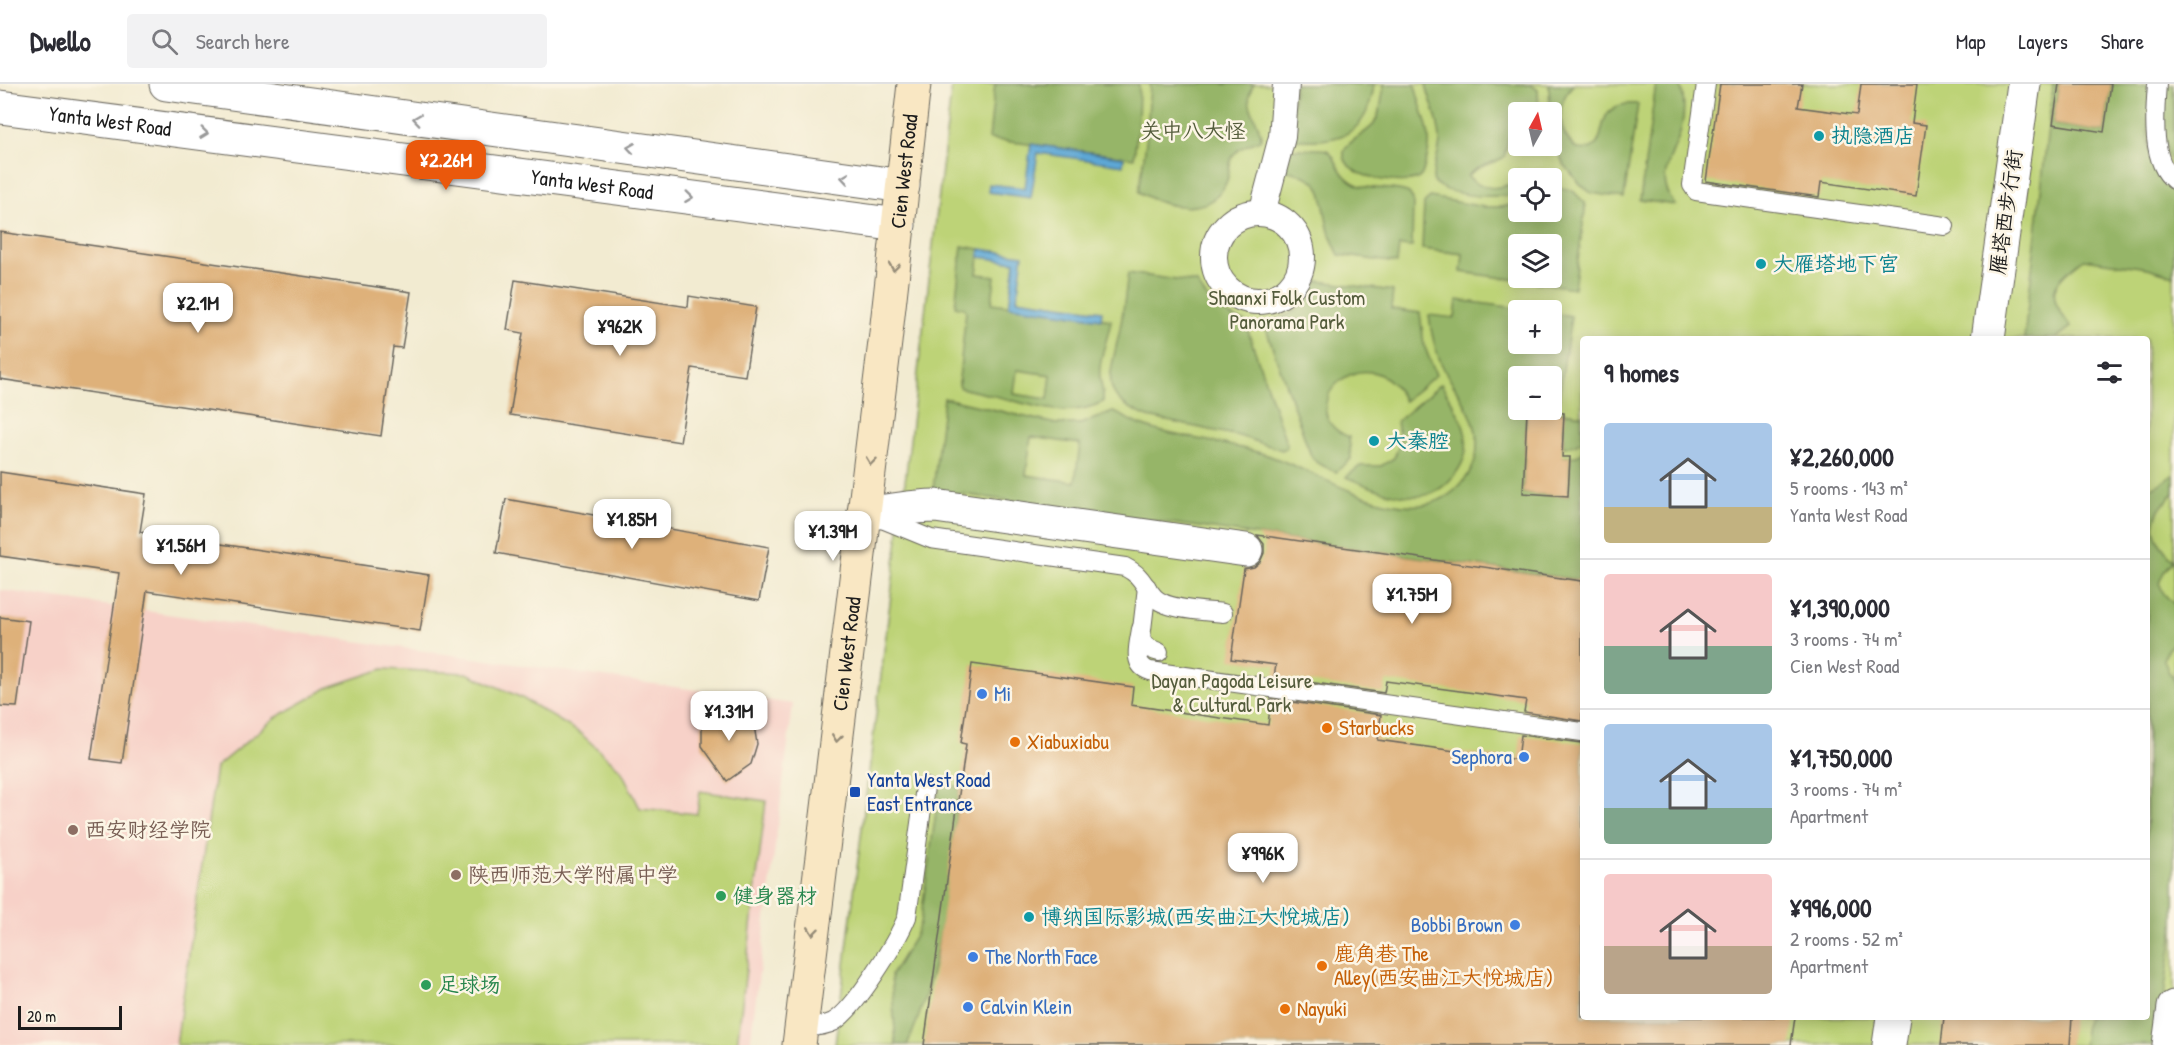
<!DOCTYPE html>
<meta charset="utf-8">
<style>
body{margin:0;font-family:"Patrick Hand","LXGW WenKai TC",sans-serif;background:#f2f2f3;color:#2b2b33;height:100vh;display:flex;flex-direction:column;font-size:22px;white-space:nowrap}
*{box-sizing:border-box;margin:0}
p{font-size:20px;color:#7c7c81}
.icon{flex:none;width:33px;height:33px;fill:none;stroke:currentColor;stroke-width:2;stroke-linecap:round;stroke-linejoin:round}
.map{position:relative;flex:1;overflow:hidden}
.details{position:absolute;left:1580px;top:252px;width:570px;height:684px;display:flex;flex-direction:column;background:#fff;border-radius:6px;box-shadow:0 3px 15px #0003}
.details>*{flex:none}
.needle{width:39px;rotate:8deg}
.fabs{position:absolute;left:1508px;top:18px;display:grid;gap:12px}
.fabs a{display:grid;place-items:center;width:54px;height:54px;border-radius:6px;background:#fff;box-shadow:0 3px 15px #0003;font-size:30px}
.scale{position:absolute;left:18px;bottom:15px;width:104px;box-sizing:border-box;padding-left:6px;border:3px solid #1c1c1c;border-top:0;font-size:16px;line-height:21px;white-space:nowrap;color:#1c1c1c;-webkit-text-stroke:4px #fcf5e5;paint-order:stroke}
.price{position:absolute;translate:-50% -51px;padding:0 14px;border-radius:12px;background:#fff;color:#222;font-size:20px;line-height:39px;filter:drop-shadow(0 2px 3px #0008)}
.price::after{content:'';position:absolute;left:50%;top:36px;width:18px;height:14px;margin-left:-9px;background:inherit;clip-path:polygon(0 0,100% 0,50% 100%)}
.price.on{background:#ea580c;color:#fff}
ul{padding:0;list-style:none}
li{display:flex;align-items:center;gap:18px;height:150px;padding:0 24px}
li+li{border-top:2px solid #e1e1e2}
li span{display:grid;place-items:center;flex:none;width:168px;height:120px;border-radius:6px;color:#555}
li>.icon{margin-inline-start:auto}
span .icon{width:72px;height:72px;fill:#fffc;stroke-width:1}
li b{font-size:26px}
h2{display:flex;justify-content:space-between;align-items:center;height:72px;padding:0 24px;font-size:26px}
header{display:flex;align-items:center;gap:36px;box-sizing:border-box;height:84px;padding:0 30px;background:#fff;border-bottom:2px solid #e1e1e2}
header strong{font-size:28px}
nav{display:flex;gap:33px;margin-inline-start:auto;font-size:21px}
.search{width:420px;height:54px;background:#f2f2f3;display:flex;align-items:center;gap:15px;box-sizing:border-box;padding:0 21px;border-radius:6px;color:#7c7c81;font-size:22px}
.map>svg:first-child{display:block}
</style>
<header>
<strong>Dwello</strong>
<div class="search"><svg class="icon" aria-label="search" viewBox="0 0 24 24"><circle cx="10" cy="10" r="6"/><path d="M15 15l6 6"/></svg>Search here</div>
<nav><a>Map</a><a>Layers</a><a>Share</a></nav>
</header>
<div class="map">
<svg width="2174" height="961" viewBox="0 0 2174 961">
<rect width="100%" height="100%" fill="#fcf5e5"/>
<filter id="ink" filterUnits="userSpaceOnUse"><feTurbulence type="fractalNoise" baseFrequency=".0167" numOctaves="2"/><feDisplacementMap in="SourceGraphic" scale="12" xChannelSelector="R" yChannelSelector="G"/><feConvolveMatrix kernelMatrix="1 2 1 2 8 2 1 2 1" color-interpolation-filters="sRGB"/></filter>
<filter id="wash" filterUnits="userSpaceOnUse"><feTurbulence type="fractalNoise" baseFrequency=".008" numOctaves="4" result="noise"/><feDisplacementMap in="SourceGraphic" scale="24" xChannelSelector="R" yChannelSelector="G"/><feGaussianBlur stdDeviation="1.35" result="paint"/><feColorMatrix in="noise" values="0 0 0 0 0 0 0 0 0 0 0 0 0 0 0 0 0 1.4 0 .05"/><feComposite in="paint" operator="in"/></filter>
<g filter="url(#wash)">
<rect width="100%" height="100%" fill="#f2ebd1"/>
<path fill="#f7d1c8" d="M0,506l793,114 -43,341h-750z"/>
<g fill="#bdd377" stroke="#6c784a" stroke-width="1.5" fill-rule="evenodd">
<path d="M952,0h1222v961h-1339l71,-571zM1518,28h33v34h-33zM1518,94h33v34h-33zM1518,160h33v34h-33zM1518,226h33v34h-33zM1582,255h564v678h-564zM1518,292h33v34h-33z"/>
<path d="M383,585l84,4 55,25 58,35 41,37 19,38 57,6 3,-23 66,10 -29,244h-561l40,-278 59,-49 54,-31z"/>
</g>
<g fill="#96b568" stroke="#596842" stroke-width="1.5" fill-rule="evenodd">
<path d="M995,0h144l-1,40 -4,34 -145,-19z"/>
<path d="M1150,0h104c-14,21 7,35 7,55 -8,5 -18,6 -25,13 -9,8 -5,21 -10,31 -16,35 -61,25 -87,9l8,-57z"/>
<path d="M1294,0h80c-6,52 -36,60 -83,55z"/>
<path d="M1384,0h31c5,30 22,49 10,80 -1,5 -2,10 -5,13 -8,10 -80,4 -76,-26 1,-8 23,-18 30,-27 7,-12 8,-27 10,-40z"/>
<path d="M1426,0h93l12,1 7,5 1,22h-21v14l-8,7 -6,24c-11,7 -28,9 -36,19 13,16 33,13 50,5v13c-23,4 -64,4 -84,-11 -4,-13 6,-29 6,-43 0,-19 -10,-37 -14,-56z"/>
<path d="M1549,0h25c-19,19 -17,49 3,65 43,6 4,-49 61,-45l-14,94 -33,-5 -12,-10 -16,-20 -12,-28z"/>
<path d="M1656,0h24c6,18 4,38 -2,55 -9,25 -22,41 -3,66l-35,-5z"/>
<path d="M2053,0h6l-6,40 51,8 7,-48h38c0,24 -4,59 4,82 3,12 12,18 21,25v85l-26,-8 -64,-9c-33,25 -40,33 -13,68l-16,12h-31z"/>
<path d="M2165,0h9v85c-15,-23 -10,-58 -9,-85z"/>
<path d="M1289,65c10,1 31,-1 38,1 10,4 9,26 31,35 16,6 35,1 51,8l4,6 -1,48 -13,-1 -2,17 -58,-8c-5,-10 -10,-21 -12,-32 -7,-35 -1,-44 -43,-53z"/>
<path d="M1561,104l11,2 13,13v8l-11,77 -113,-16 2,-18 -41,-5 2,-45 6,-7 54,10h17l17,-3v8h33v-19zM1518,160h33v34h-33z"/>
<path d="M962,162l18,3 -3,25 18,2 -3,27 119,17c-2,16 -10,32 -11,48 -2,12 5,24 3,34 -33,16 -62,6 -96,-3 -15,-4 -31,-7 -46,-11l-2,-3v-6l7,-68 -2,-3 -9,-2zM1017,286l34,5 -3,24 -34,-5z"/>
<path d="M1128,189l69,10c12,21 25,31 48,39l42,123 -1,3 -4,2 -43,-14 -91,-19c-49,-20 -39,-37 -30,-79 5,-21 7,-43 10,-65z"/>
<path d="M1319,197l74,10 -2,18 29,4 4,32 12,30 -32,26c-35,-73 -119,9 -55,36l2,22 -15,13 -19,-9 -6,-7 -47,-133c29,-7 41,-16 55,-42z"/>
<path d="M1457,216l73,10h-12v34h33v-31l20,3 -14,95 25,4v25l-7,5 -12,2 1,-34 -37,-2 -4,82 45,3 2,-38 -8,-1 15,-1 5,-4v106l-3,22 -646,-90 11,-92 112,26h24l33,-12c8,2 14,7 20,10 9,4 18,7 26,9 38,9 75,13 111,25 53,18 142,81 189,30 11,-11 18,-26 18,-41 1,-31 -24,-55 -36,-82 -7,-16 -10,-31 -12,-48l26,3zM1518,292h33v34h-33zM1031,353l49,7 -5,38 -49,-7z"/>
<path d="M1441,300c20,33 41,63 9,96 -9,10 -23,17 -37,16 -24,0 -46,-10 -67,-19l14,-11h21l13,-8 6,-15 -3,-22z"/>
<path d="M2174,390v19c-27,25 -26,43 0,67l-10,12 -5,11 5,11 10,10v39l-7,7 -3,10 4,11 6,7v247l-17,120h-74l4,-28h59l1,-527 13,-6z"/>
<path d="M940,700l20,3c-12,86 -16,178 -53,258h-11l-5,-70 23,-37 6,-15z"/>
</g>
<g fill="#5da7d5" stroke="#3c6278" stroke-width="1.5">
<path d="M1031,60l93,13 -1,8 -85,-12 -7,45 -43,-6 1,-8 36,4z"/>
<path d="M980,165l43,6 -6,44 85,12 -1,8 -92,-13 6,-44 -36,-5z"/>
</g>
<g id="blocks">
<g fill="#deb17a">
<path d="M1720,0h82l-4,23 59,8 4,-31h56l-5,39 14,2 -10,71 -95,-14 -2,15 -113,-16z"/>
<path d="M2059,0h52l-7,48 -51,-8z"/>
<path d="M0,148l411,60 -9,56 -9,-1 -12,89 -381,-57z"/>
<path d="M515,196l173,27 1,-11 67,11 -11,69 -53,-8 -12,74 -170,-27 13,-82 -16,-3z"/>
<path d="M1527,327l37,2 -2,44h8l-2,39 -45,-3z"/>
<path d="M0,388l146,22 -6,38 289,43 -9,56 -273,-40 -25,172 -31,-4 28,-186 -119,-17z"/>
<path d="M506,415l263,48 -10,54 -263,-48z"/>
<path d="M1257,451l325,46v140l-58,-9 2,-12 -140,-19 -2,12 -110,-16 2,-12 -45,-6 13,-90 10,-2 6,-5 4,-9v-9z"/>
<path d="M0,533l29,4 -12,86 -17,-1z"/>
<path d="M972,580l161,23 -2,18 137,20 3,-26 110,16 -3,25 140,20 3,-25 61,8v274h213l-4,28h-867l42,-301 -5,-1z"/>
<path d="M719,625l23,4 12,12 3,19 -6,20 -24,17 -25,-35v-21z"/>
<path d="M1944,933h128l-2,28h-129z"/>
</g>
</g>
</g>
<g filter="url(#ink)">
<use href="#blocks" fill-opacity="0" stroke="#67645b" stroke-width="1.5"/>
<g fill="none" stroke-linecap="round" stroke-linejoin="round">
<defs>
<g id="service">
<path d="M1706,0l-14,101 4,6 249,35"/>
<path d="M2157,0c-2,27 -7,78 17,96"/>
<path d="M877,433l54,22 194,28c19,10 16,16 29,30 12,13 51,14 69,16"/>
<path d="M1147,503l-6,51c4,9 9,11 18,14"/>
<path d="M1141,545c-2,15 -10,36 9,42l432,61"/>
<path d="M801,944c11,-1 22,-1 32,-6 22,-12 64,-81 74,-105l18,-130"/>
</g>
<g id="pedestrian">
<path d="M1262,129l20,-76 4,-53"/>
<circle cx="1258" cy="173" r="44"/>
</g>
<g id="minor">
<path d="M1988,255l36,-255"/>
<path d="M864,429c24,-1 47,-7 71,-7l311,44"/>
<path d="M1889,961l4,-28"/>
<path d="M2169,961l5,-38"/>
</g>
<g id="tertiary">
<path d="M166,0l737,102"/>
<path id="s1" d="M0,23l899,118"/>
</g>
<g id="secondary">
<path id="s2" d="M799,961l86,-703 29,-258"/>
</g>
</defs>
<use href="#service" stroke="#67645b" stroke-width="20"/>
<use href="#pedestrian" stroke="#67645b" stroke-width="28"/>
<use href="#minor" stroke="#67645b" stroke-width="35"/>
<use href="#tertiary" stroke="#67645b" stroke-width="35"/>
<use href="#secondary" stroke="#67645b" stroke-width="35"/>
<use href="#service" stroke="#fff" stroke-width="18"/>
<use href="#pedestrian" stroke="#fff" stroke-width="26"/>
<use href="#minor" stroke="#fff" stroke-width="33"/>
<use href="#tertiary" stroke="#fff" stroke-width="33"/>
<use href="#secondary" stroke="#f9e7c3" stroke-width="33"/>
</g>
<defs><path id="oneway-chevron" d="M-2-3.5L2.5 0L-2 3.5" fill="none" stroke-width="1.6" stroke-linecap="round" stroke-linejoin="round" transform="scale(1.5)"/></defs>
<g stroke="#999">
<use href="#oneway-chevron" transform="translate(417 35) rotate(-172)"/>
<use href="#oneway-chevron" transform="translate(204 49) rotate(7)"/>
<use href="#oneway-chevron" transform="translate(631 64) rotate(-172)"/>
<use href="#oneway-chevron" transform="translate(845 94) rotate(-172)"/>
<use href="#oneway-chevron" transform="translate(689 113) rotate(7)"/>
</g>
<g stroke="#968c78">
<use href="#oneway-chevron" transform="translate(894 183) rotate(97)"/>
<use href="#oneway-chevron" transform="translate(871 377) rotate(97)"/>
<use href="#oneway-chevron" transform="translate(837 654) rotate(97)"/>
<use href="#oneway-chevron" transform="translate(813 847) rotate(97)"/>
</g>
</g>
<g fill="#0f9aa8" stroke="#fcf5e5" stroke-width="2">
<circle cx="1819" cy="52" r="6"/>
<circle cx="1761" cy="180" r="6"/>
<circle cx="1374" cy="357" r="6"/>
<circle cx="1029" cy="833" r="6"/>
</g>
<g fill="#3f7fe0" stroke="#fcf5e5" stroke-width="2">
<circle cx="982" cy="610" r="6"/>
<circle cx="1524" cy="673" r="6"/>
<circle cx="1515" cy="841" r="6"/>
<circle cx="973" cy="873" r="6"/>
<circle cx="968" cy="923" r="6"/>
</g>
<g fill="#e8710a" stroke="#fcf5e5" stroke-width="2">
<circle cx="1327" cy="644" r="6"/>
<circle cx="1015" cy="658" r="6"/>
<circle cx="1322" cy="882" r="6"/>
<circle cx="1285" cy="925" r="6"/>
</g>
<rect fill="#1a4fb4" stroke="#fcf5e5" stroke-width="2" x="849" y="702" width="12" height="12" rx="3"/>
<g fill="#8d6e63" stroke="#fcf5e5" stroke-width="2">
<circle cx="73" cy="746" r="6"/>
<circle cx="456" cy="791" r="6"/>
</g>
<g fill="#2e9e5b" stroke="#fcf5e5" stroke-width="2">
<circle cx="721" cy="812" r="6"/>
<circle cx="426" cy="901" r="6"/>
</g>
<g text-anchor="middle" stroke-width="5" stroke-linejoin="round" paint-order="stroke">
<g font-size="21" fill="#1c1c1c" stroke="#fcf5e5">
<text dy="7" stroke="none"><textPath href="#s1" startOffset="111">Yanta West Road</textPath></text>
<text dy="7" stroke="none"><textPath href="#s2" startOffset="880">Cien West Road</textPath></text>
<text dy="7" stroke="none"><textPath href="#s1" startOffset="597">Yanta West Road</textPath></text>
<text transform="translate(2006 128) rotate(-82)" y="7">雁塔西步行街</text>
<text dy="7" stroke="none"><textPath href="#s2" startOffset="394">Cien West Road</textPath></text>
</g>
<g font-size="21" fill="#545c3c" stroke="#fcf5e5">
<text x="1193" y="54">关中八大怪</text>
<text x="1287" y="221">Shaanxi Folk Custom<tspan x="1287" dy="24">Panorama Park</tspan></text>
<text x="1232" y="604">Dayan Pagoda Leisure<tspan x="1232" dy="24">&amp; Cultural Park</tspan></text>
</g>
<g font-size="21" fill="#0d838f" stroke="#fcf5e5" text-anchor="start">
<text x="1831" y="59">执隐酒店</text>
<text x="1773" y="187">大雁塔地下宫</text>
<text x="1386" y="364">大秦腔</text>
<text x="1041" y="840">博纳国际影城(西安曲江大悦城店)</text>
</g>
<g font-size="21" fill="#366cbe" stroke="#fcf5e5" text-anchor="start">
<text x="994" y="617">Mi</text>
<text x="1512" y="680" text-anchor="end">Sephora</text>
<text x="1503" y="848" text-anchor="end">Bobbi Brown</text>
<text x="985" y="880">The North Face</text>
<text x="980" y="930">Calvin Klein</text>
</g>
<g font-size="21" fill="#c56008" stroke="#fcf5e5" text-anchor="start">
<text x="1339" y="651">Starbucks</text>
<text x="1027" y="665">Xiabuxiabu</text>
<text x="1334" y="877">鹿角巷 The<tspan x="1334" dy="24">Alley(西安曲江大悦城店)</tspan></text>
<text x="1297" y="932">Nayuki</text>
</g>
<g font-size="21" fill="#164399" stroke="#fcf5e5" text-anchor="start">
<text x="867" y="703">Yanta West Road<tspan x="867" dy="24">East Entrance</tspan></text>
</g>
<g font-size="21" fill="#785e54" stroke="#fcf5e5" text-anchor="start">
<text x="85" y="753">西安财经学院</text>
<text x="468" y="798">陕西师范大学附属中学</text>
</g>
<g font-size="21" fill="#27864d" stroke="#fcf5e5" text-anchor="start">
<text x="733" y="819">健身器材</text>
<text x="438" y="908">足球场</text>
</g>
</g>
</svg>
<div class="fabs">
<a><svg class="needle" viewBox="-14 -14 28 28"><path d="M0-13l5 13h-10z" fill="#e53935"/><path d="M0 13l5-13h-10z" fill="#7c7c81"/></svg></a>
<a><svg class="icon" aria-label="locate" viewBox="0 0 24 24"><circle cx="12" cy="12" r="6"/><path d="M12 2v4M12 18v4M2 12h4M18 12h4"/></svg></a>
<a><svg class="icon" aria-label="layers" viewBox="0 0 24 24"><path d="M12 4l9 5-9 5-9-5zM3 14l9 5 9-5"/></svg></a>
<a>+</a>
<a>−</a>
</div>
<div class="scale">20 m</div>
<b class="price on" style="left:446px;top:107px">¥2.26M</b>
<b class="price" style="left:198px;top:250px">¥2.1M</b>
<b class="price" style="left:620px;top:273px">¥962K</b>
<b class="price" style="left:632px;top:466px">¥1.85M</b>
<b class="price" style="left:833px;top:478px">¥1.39M</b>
<b class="price" style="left:181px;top:492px">¥1.56M</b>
<b class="price" style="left:1412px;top:541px">¥1.75M</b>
<b class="price" style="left:729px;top:658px">¥1.31M</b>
<b class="price" style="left:1263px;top:800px">¥996K</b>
<section class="details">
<h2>9 homes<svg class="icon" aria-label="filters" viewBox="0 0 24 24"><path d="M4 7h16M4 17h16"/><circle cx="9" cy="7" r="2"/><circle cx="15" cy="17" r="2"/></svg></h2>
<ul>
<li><span style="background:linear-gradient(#a9c7e8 70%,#c2b280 0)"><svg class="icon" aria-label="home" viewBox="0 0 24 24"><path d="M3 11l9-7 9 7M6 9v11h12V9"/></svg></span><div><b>¥2,260,000</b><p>5 rooms · 143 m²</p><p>Yanta West Road</p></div></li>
<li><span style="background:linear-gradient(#f6c9c9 60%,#7fa58c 0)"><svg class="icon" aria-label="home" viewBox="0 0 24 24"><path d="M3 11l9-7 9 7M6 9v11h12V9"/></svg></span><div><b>¥1,390,000</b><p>3 rooms · 74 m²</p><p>Cien West Road</p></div></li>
<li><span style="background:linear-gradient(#a9c7e8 70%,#7fa58c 0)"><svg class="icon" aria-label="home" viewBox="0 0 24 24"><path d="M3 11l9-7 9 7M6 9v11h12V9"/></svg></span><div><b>¥1,750,000</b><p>3 rooms · 74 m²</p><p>Apartment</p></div></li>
<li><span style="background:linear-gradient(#f6c9c9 60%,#b9a48a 0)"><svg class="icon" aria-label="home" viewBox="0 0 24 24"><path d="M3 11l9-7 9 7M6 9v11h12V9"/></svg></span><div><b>¥996,000</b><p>2 rooms · 52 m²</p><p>Apartment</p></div></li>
</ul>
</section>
</div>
